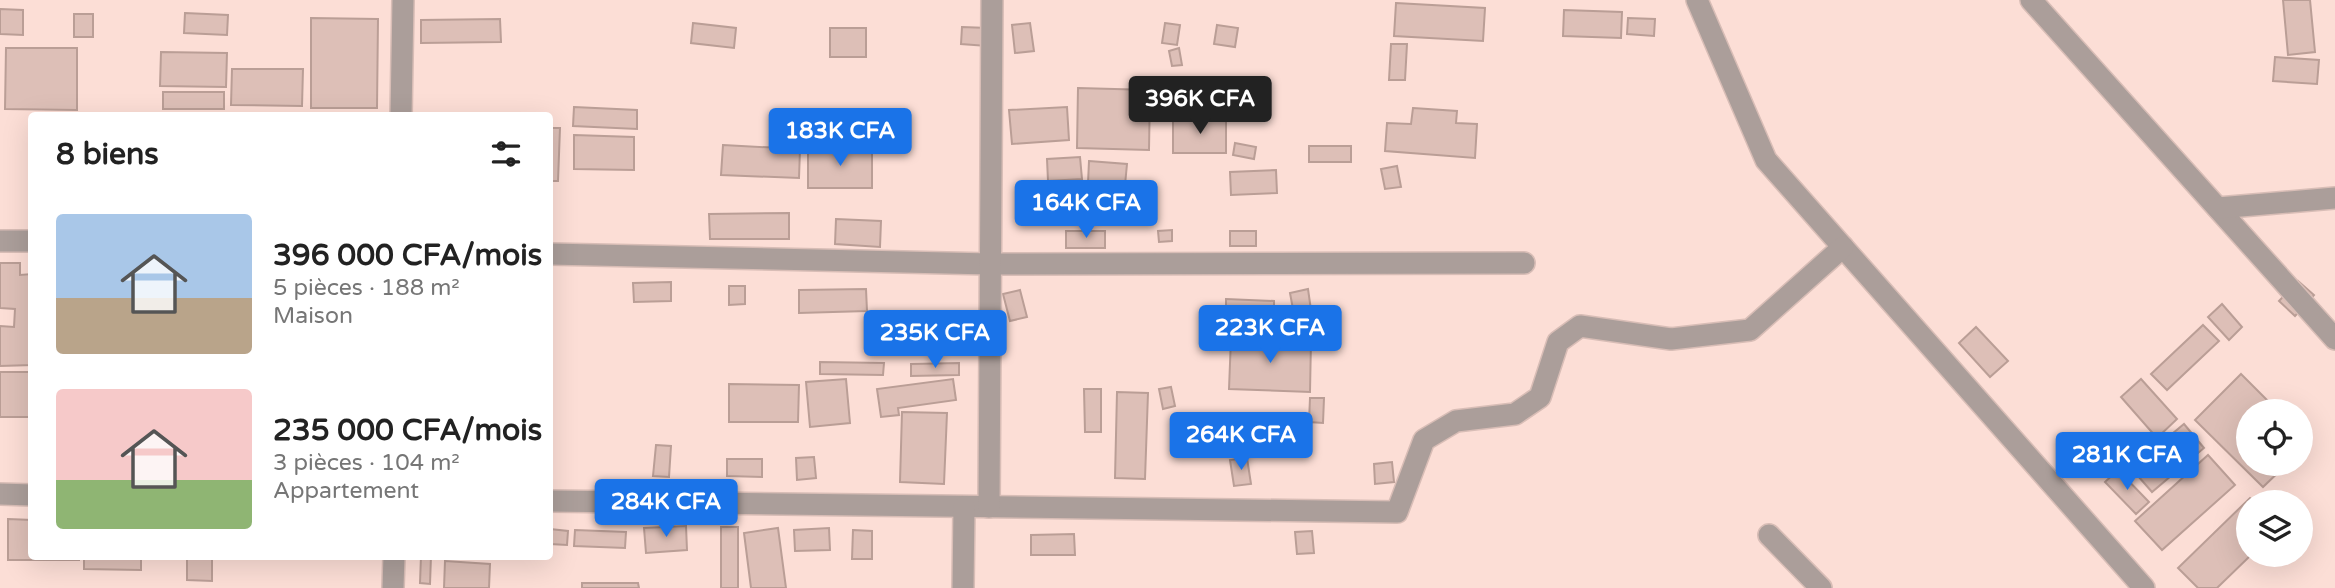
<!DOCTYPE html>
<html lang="fr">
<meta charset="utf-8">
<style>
body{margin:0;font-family:"Varela Round",sans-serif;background:#f6f6f6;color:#222;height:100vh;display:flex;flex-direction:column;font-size:26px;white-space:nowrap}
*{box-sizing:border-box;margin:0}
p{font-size:23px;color:#767676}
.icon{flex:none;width:38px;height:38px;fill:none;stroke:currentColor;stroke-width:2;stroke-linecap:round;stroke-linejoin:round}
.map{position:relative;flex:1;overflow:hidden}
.details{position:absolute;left:28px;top:112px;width:525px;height:448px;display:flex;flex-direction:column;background:#fff;border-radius:7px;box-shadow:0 7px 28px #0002}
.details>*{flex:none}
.controls{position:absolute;left:2236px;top:399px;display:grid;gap:14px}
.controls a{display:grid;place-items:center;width:77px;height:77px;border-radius:50%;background:#fff;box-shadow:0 7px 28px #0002;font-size:35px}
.price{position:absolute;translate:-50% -60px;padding:0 16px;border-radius:7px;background:#1a73e8;color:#fff;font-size:23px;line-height:46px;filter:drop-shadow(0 2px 4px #0008)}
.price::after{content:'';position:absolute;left:50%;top:42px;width:21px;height:16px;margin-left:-10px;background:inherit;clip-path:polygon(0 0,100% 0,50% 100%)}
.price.active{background:#222;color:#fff}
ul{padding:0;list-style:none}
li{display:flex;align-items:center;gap:21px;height:175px;padding:0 28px}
li span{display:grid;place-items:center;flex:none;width:196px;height:140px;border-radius:7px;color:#555}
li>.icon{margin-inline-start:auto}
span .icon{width:84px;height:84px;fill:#fffc;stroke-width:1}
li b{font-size:30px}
h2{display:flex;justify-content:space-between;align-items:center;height:84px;padding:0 28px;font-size:30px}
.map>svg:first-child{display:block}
</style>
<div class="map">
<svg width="2335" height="588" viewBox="0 0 2335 588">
<rect width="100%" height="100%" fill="#fcded6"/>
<g fill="#ddbfb7" stroke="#ba9e96" stroke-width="2">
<path d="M2283,0h27l5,52 -27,3z"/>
<path d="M1396,3l89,5 -2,33 -89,-5z"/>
<path d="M0,9l23,1v25l-23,-1z"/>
<path d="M1564,10l58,2 -1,26 -58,-2z"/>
<path d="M185,13l43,2 -1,20 -43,-2z"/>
<rect x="74" y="14" width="19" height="23"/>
<path d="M311,18l67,1 -1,89h-66z"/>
<path d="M1628,18l27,1 -1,17 -27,-2z"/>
<path d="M500,19l1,23 -80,1v-23z"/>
<path d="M693,23l43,5 -2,20 -43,-5z"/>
<path d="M1030,23l4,28 -19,2 -3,-28z"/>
<path d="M1165,23l15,2 -3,20 -15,-2z"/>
<path d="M1217,25l21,3 -3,19 -21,-3z"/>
<path d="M962,27l26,1 -1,18 -26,-2z"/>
<rect x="830" y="28" width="36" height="29"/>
<path d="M1391,44h16l-2,36h-16z"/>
<path d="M6,48h71v62l-72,-1z"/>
<path d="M1179,48l3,17 -10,1 -3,-15z"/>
<path d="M161,52l66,1 -1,34 -66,-1z"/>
<path d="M2275,57l44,3 -2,24 -44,-3z"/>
<path d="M232,69h71l-1,37 -71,-1z"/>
<path d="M1175,83l1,17h-9l-1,-16z"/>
<path d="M1199,83l39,2 -2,18 -38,-1z"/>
<path d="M1078,88l72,2 -1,60 -72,-2z"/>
<rect x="163" y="92" width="61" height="17"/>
<path d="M574,107l63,3v19l-64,-3z"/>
<path d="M1067,107l2,33 -57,4 -3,-34z"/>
<path d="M1413,108l44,3 -1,12 21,1 -2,34 -90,-7 2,-28 24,1z"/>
<rect x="1173" y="119" width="53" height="34"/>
<path d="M550,128h10l-2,53h-8z"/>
<path d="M574,135l60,2v33l-60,-1z"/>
<path d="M1235,143l21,4 -2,12 -21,-4z"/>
<path d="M723,145l77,4 -1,29 -78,-3z"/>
<rect x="1309" y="146" width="42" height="16"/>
<rect x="808" y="149" width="64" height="39"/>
<path d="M1080,157l2,22 -34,2 -1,-22z"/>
<path d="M1089,161l38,3 -2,21 -37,-2z"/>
<path d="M1397,166l4,21 -16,2 -4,-20z"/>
<path d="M1276,170l1,23 -46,2 -1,-23z"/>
<path d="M1127,196v15l-41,1 -1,-15z"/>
<path d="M789,213v26h-79l-1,-25z"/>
<path d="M836,219l45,2 -1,26 -45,-3z"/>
<path d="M1172,230v11l-13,1 -1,-11z"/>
<rect x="1066" y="231" width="39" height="17"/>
<rect x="1230" y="231" width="26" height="15"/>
<path d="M0,263h20v12l12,-1v91l-32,1v-40l14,1 1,-18 -15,-1z"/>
<path d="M2298,281l16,14 -19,21 -16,-15z"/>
<path d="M671,282v19l-37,1 -1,-19z"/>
<path d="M729,286h16v18l-16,1z"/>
<path d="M866,289l1,22 -68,2v-23z"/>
<path d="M1308,289l4,28 -17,3 -5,-27z"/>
<path d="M1020,290l7,27 -17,4 -7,-27z"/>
<path d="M1226,299l48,2v23l-48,-2z"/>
<path d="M2222,304l20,23 -13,13 -21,-23z"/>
<path d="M2203,325l16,16 -52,49 -16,-16z"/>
<path d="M1976,327l32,34 -18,16 -31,-34z"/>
<path d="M1231,338l80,2 -1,52 -81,-3z"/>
<path d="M820,362l64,1 -1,12 -63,-1z"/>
<path d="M959,363v12l-48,1v-12z"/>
<rect x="0" y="372" width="32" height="45"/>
<path d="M2241,374l37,37h-29v53h38l-24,23 -68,-67z"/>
<path d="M846,379l4,44 -40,4 -4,-45z"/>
<path d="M953,379l3,21 -58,8 1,7 -18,2 -4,-28z"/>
<path d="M2141,379l36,40 -20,19 -36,-41z"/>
<path d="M729,384l70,1 -1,37h-69z"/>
<path d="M1171,387l4,19 -12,3 -4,-20z"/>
<path d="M1084,389h17v43h-16z"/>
<path d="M1117,392l31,1 -3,86 -30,-1z"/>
<path d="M1310,398h14l-1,25 -14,-1z"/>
<path d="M902,412l45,1 -3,71 -44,-2z"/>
<path d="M2184,424l20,24 -52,44 -21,-24z"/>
<path d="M656,445l15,1 -2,31 -16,-1z"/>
<path d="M2208,455l27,30 -73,65 -27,-29z"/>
<path d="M814,457l2,21 -19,2 -1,-22z"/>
<path d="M1247,458l4,26 -17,2 -4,-26z"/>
<path d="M727,459h35v18l-35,-1z"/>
<path d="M1392,462l2,20 -19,2 -1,-20z"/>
<path d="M2118,470l31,32 -13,12 -31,-32z"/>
<path d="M2250,498l5,4h-6v53h2l-34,33h-19l-20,-20z"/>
<path d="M8,519l24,1v36h47v4h-71z"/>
<path d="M686,526l1,24 -41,3 -2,-25z"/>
<rect x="721" y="527" width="17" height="61"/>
<path d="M778,528l8,60h-35l-7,-55z"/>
<path d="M829,528l1,22 -35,1 -1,-21z"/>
<path d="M550,529l18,2 -1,14 -17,-1z"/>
<path d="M575,530l51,2 -1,16 -51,-2z"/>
<path d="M853,530l19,1v28h-20z"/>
<path d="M1312,531l2,22 -17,1 -2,-22z"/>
<path d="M1074,534l1,21h-44v-20z"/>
<path d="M84,556h57v14l-57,-1z"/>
<path d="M187,556h25v25l-25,-1z"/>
<path d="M421,556h10l-1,28 -10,-1z"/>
<path d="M445,561l45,3 -1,24h-45z"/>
<path d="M582,583h56l1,5h-57z"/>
</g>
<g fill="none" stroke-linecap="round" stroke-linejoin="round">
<defs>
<g id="minor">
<path d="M1697,0l69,160 378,428"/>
<path d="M2031,0l304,339"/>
<path d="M401,116l2,-116"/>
<path d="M2218,208l117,-10"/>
<path d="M0,241h32"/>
<path d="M550,254l440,10 534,-1"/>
<path d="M0,494l32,1"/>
<path d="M550,501l847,11 27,-72 32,-19 59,-7 25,-17 18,-55 22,-16 91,13 79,-9 93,-83"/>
<path d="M989,507l3,-507"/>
<path d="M1769,535l52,53"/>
<path d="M393,588l1,-32"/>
<path d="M963,588l1,-81"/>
</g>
</defs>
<use href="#minor" stroke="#d8bdb6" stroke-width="24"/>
<use href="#minor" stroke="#ab9e9a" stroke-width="21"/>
</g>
</svg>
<div class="controls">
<a><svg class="icon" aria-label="locate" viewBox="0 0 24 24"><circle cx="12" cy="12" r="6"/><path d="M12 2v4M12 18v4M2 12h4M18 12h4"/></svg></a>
<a><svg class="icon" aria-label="layers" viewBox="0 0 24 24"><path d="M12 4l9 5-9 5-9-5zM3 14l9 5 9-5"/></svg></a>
</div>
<b class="price active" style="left:1200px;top:136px">396K CFA</b>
<b class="price" style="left:840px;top:168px">183K CFA</b>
<b class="price" style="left:1086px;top:240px">164K CFA</b>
<b class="price" style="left:1270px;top:365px">223K CFA</b>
<b class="price" style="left:935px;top:370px">235K CFA</b>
<b class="price" style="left:1241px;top:472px">264K CFA</b>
<b class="price" style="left:2127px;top:492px">281K CFA</b>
<b class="price" style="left:666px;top:539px">284K CFA</b>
<section class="details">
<h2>8 biens<svg class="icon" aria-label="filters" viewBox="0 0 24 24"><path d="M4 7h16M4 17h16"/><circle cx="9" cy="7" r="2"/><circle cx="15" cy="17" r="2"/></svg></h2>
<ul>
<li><span style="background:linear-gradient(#a9c7e8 60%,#b9a48a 0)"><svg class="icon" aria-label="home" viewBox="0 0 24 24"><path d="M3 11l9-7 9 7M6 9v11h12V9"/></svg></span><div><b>396 000 CFA/mois</b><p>5 pièces · 188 m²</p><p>Maison</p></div></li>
<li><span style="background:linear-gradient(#f6c9c9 65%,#8fb573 0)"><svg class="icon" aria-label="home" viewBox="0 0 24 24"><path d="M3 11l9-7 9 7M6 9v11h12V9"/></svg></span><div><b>235 000 CFA/mois</b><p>3 pièces · 104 m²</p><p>Appartement</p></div></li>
</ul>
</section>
</div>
